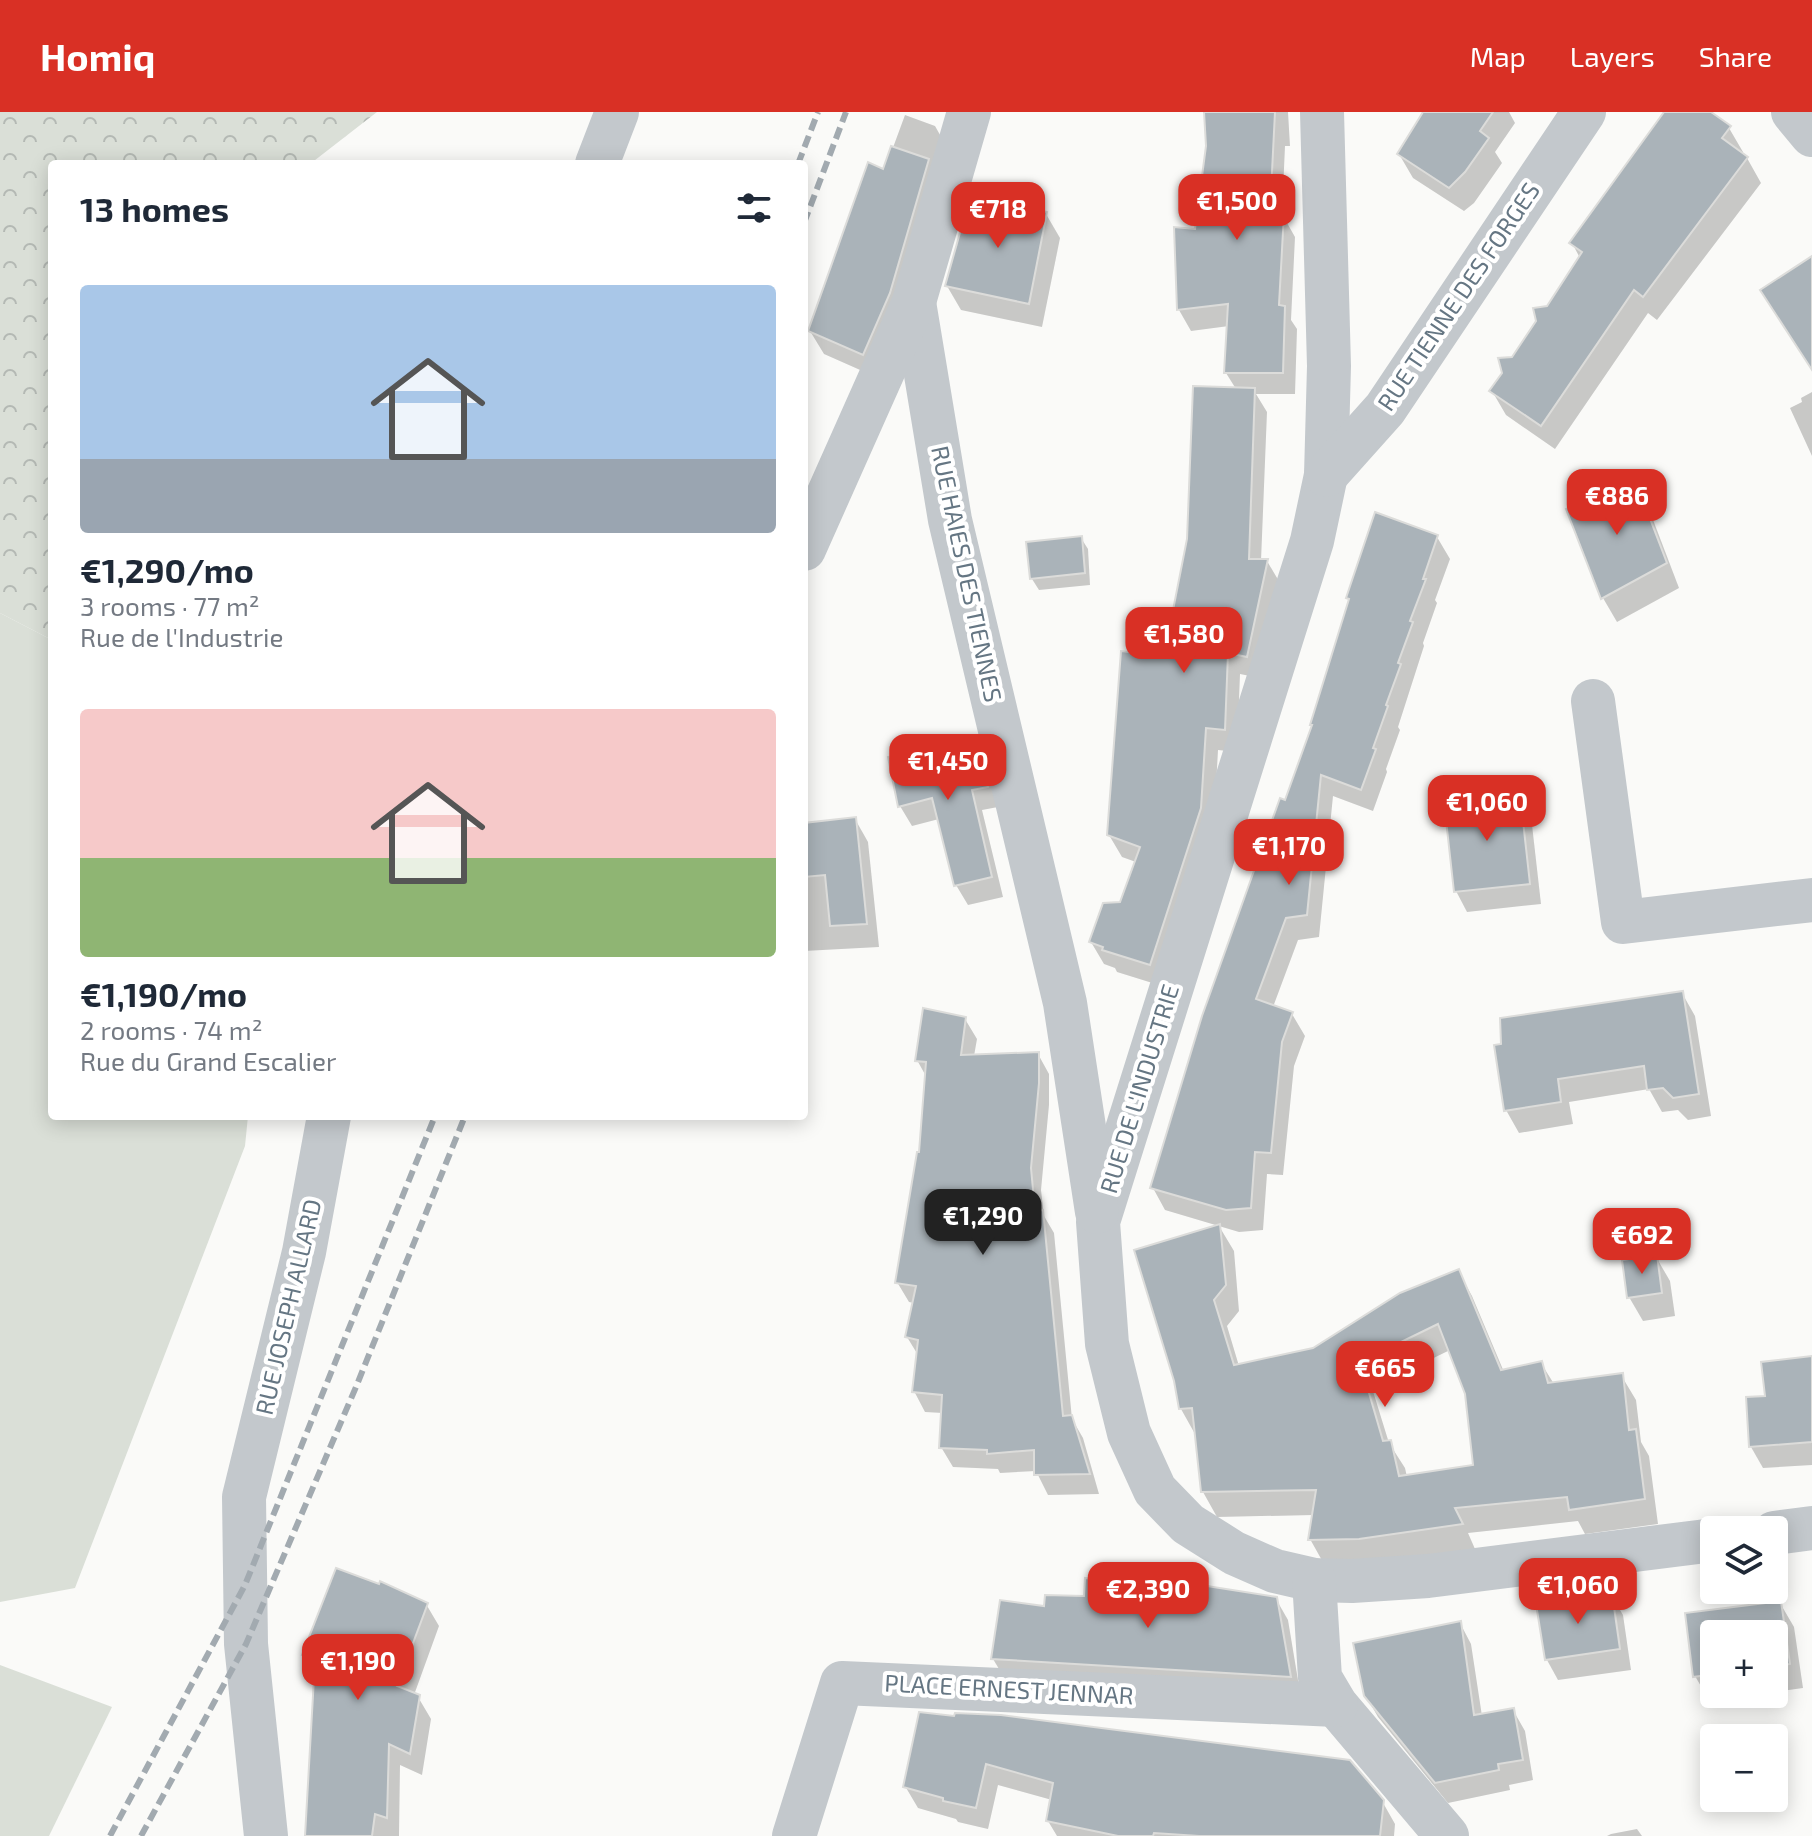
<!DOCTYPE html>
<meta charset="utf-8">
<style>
body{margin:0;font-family:"Exo 2",sans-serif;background:#f6f6f7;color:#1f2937;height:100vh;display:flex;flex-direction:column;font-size:30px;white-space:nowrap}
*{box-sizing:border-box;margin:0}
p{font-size:26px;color:#747a83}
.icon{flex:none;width:44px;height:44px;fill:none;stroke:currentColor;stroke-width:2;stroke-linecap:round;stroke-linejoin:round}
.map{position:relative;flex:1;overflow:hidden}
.drawer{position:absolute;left:48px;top:48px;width:760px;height:960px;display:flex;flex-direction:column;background:#fff;border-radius:8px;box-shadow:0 4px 20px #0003}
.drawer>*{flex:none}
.tools{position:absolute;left:1700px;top:1404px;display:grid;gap:16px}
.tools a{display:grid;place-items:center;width:88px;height:88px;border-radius:8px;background:#fff;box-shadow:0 4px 20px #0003;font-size:40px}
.price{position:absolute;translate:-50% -68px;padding:0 18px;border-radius:16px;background:#d93025;color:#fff;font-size:26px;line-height:52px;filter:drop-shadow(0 2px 4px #0008)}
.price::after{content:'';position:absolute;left:50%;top:48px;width:24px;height:18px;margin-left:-12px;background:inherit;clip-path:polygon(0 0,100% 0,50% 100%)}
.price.on{background:#222;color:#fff}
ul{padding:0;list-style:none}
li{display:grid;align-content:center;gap:16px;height:424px;padding:0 32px}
li span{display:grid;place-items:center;height:248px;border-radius:8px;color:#555}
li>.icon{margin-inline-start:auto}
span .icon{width:144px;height:144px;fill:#fffc;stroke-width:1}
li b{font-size:34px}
h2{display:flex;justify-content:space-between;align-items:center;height:96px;padding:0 32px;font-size:34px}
header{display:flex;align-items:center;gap:48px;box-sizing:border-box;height:112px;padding:0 40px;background:#d93025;color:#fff}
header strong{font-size:38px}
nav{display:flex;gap:44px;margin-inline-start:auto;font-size:28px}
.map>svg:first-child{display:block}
</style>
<header>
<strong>Homiq</strong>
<nav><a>Map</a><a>Layers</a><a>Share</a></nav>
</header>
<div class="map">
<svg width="1812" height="1724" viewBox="0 0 1812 1724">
<defs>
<pattern id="forest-crowns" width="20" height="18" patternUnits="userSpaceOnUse" patternTransform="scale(2)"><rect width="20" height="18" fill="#dadfd7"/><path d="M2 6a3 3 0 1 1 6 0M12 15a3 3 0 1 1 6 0" fill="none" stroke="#b4b9b4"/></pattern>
</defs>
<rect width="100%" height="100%" fill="#fafaf8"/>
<g fill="#dadfd7">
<path d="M0,501l52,27v476h196l-3,30 -170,442 -75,14z"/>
<path d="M0,1553l112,42 -63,129h-49z"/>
</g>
<path fill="url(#forest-crowns)" d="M0,0h377l-67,52h-258v476l-52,-27z"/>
<g fill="#0003" fill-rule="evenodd">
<path d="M1206,0h82l2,34h-5l-3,68 13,23 -4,83 6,9 -2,65h-39l11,18 -6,149h6l13,22 -20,95 -20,-4 -3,78 -19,-2 -4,74 -52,162 -45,-14 -2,-4 -11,-4 -13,-22 31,-38 14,-42 -14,-5 -13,-22 57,-177 70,-269 -10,-16 3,-47 -38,5 -12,-21 17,-79 12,-85z"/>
<path d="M1426,0h83l6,11 -20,29 7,11 -28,40 -10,8 -51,-33 -14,-24z"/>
<path d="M1666,0h42l21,16 14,24 -2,2 6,4 14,25 -104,137 -9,-7 -93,136 -49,-34 -14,-24 88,-133 -8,-15z"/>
<path d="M905,3l30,11 13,23 -72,228 -52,-23 -14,-23 74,-159z"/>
<path d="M1046,102l14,24 -18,89 -81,-17 -14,-24z"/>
<path d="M1812,280v64l-22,-48 12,-6 -1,-4z"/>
<path d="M1633,368l14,24 32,84 -62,34 -14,-24 -34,-88z"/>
<path d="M1437,425l13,22 -15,41 2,3 -14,40 1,3 -26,81 2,3 -14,39 1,3 -14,39 -40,-15 -14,141 -21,3 -25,67 19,7 13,22 -11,30 -11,109 -16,-1 -4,56 -24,2 -74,-22 -12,-22 161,-461 36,-126 -2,-3z"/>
<path d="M1081,426l7,11 2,36 -51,5 -7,-11z"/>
<path d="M976,632l12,21 10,42 -16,3 21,87 -35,8 -12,-20 -17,-66 -27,7 -12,-20z"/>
<path d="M1519,684l12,20 10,88 -74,8 -11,-21z"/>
<path d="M855,707l13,23 11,105 -75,4v-126z"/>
<path d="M1682,881l13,23 16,100 -23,4 -10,-10 -16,2 -13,-23 -80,13 4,22 -54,9 -13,-23z"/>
<path d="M965,907l12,20 -3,17 64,-2 11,20v31l-8,85 3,26 10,17 18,186 11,19 16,56 -51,1 -12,-24 -36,2 -2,-4 -45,-2 -12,-20 2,-34 -18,-1 -11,-21 4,-36 -11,-18 7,-34 -5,-1 -12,-20 22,-128 8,-76 -10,-18z"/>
<path d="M1219,1114l15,25 5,60 -12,15 12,40 75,-16 144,-79 14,25 32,76 37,-9 13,21 67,-9 15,25 5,42 8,14 9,68 -73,10 -7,-13 -110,12 7,16 -105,15h-46l-14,-25 4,-24 -97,2 -14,-25 -8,-58 -14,-25zM1450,1238l17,44 8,72 -68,11 -2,-9 -16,-25 -17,-55z"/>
<path d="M1656,1145l14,24 5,35 -32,5 -14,-24z"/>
<path d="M1812,1246v107l-49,3 -12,-21 16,-49z"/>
<path d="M1156,1477l120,10 12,21 13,78 -296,-19 -12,-20 53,-50 40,-11z"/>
<path d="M1611,1483l12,20 8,55 -73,10 -11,-20z"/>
<path d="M1780,1491l14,24 9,61 -29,4v-58h-60v60h43l-48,6 -14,-24 -8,-62z"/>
<path d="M426,1492l13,22 -25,69 4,2 13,22 -9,56 -22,-10 -1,71h-92z"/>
<path d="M1460,1511l11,21 11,72 31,-6 12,21 8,49 -24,5 1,5 -62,13 -70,-86 -12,-21z"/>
<path d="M920,1602l462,87 13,23 -1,12h-337l-9,-15 4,-21 -54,-15 -10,44 -30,-7 -2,-3 -38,-11 -13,-22z"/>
<path d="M1637,1717l5,7h-35l4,-2z"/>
</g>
<g fill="#aab3b9" stroke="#dcdcda" stroke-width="2" fill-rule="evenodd">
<path d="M1204,0h71l-5,100 14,1 -5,92 6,1 -2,67h-59l4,-69 -51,6 -3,-83 21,2 11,-83z"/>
<path d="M1423,0h70l-13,19 9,7 -24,34 -16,16 -52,-34z"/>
<path d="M1664,0h47l20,14 -9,12 26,19 -105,140 -9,-7 -93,136 -52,-35 13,-18 -4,-15 14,-1 24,-36 -3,-13 14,-2 35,-54 -13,-9z"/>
<path d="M891,34l38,13 -39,134 -27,62 -55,-24 60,-169 15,7z"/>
<path d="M970,85l77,15 -18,92 -84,-18z"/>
<path d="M1812,144v114l-52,-80z"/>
<path d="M1193,274l62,2 -6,171h19l-21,98 -19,-4 -3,77 -19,-2 -5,80 -51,157 -48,-15 1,-3 -14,-5 14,-39 17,-1 20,-55 -33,-12 14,-184 43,5 23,-117z"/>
<path d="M1634,365l33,86 -66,36 -35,-90z"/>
<path d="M1375,400l63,23 -15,44h3l-16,42 3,1 -15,41 3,1 -15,41 2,1 -15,42 3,1 -15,41 -40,-15 -14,140 -21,3 -30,81 37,13 -11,30 -11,111 -16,-1 -4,56 -25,2 -76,-22 52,-172 78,-218 5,2 27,-75h-2l39,-126 -3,-1z"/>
<path d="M1082,424l3,37 -55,6 -4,-37z"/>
<path d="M977,630l11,45 -16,3 20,87 -38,9 -22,-88 -34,9 -10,-50z"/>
<path d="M1520,682l10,90 -76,8 -10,-90z"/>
<path d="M856,705l11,107 -37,2 -5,-51 -21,2v-54z"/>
<path d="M1683,879l16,103 -26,4 -10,-10 -16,2 -3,-24 -86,13 3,23 -57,9 -10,-66 7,-1 -1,-26z"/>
<path d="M923,896l43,9 -5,38 78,-3v31l-8,85 4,43 8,-1 20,206 9,-1 18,59 -56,1v-25l-47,4v-4l-48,-2 3,-53 -30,-3 6,-52 -13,-3 11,-51 -21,-3 22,-131h2l7,-90 -11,-1z"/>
<path d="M1220,1112l6,61 -12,15 20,65 79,-17 87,-55 59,-24 42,101 41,-9 6,22 75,-10 6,57 7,-1 9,70 -76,11 -2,-13 -112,11 8,16 -104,15 -51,1 8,-50 -115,2 -9,-84 -13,1 -5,-28 -40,-131zM1438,1212l27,70 8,71 -74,11 -8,-36 -8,1 -23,-79z"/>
<path d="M1657,1143l5,38 -35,5 -5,-38z"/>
<path d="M1812,1244v86l-63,5 -3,-50 19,-1 -4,-34z"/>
<path d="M336,1456l43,16 1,-3 48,22 -31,83 23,9 -10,59 -21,-10 -2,74 -12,-4 -3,22h-67l10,-176 -13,-5z"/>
<path d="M1085,1466l71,9 51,-1 70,11 14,80 -300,-18 9,-59 44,6 1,-11 39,1z"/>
<path d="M1612,1481l8,56 -75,11 -9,-56z"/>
<path d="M1781,1489l9,63 -16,2v-32h-60v40l-21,3 -8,-64z"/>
<path d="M1461,1509l13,94 40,-7 9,52 -25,4 1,6 -64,13 -71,-87 -11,-53z"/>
<path d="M919,1600l35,4 1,-3 46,2 349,45 34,40 -4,36h-181l-45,-3 -1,3h-35l-72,-15 7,-38 -67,-19 -10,44 -33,-7v-3l-40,-11z"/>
</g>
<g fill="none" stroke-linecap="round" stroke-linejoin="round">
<g stroke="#c3c8cc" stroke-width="44">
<path d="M1322,0l7,254 -3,109 -14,66 -214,681 9,122 22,89 26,57 33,34 46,29 41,18 39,9 38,1 76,-5 286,-36"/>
<path d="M1793,0l19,23"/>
<path d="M597,52l20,-52"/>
<path d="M914,190l36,218 115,483 32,209"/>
<path d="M1326,363l59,-66 199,-297"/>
<path d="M804,437l110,-247 55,-190"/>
<path d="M1593,589l30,221 189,-22"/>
<path d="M1774,1421l38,-5"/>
<path d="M1314,1468l6,98 16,27 111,131"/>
<path d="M266,1724l-20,-192 -2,-147 60,-245 25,-136"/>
<path d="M794,1724l48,-153 494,22"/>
</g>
<g stroke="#a2aab0" stroke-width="6" stroke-dasharray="12 6" stroke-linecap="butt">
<path d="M798,52l20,-52"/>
<path d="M804,111l42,-111"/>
<path d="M110,1724l135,-251 190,-469"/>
<path d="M141,1724l105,-192 110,-257 109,-271"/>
</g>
</g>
<g text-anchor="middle" stroke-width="8" stroke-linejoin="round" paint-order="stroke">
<g font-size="24" fill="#657683" stroke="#fff">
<text transform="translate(1459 185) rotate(-56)" y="8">RUE TIENNE DES FORGES</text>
<text transform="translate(966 462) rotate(78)" y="8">RUE HAIES DES TIENNES</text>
<text transform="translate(1140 977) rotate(-73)" y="8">RUE DE L'INDUSTRIE</text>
<text transform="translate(289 1195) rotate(-77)" y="8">RUE JOSEPH ALLARD</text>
<text transform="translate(1009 1578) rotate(3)" y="8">PLACE ERNEST JENNAR</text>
</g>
</g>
</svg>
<div class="tools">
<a><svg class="icon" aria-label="layers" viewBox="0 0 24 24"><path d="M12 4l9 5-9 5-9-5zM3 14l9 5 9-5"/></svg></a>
<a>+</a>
<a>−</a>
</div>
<b class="price" style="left:1237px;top:130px">€1,500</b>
<b class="price" style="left:998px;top:138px">€718</b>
<b class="price" style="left:1617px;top:425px">€886</b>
<b class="price" style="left:1184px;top:563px">€1,580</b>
<b class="price" style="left:948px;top:690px">€1,450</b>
<b class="price" style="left:1487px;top:731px">€1,060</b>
<b class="price" style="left:1289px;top:775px">€1,170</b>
<b class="price on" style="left:983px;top:1145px">€1,290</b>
<b class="price" style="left:1642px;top:1164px">€692</b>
<b class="price" style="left:1385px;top:1297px">€665</b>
<b class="price" style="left:1578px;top:1514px">€1,060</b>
<b class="price" style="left:1148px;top:1518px">€2,390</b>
<b class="price" style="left:358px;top:1590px">€1,190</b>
<section class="drawer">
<h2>13 homes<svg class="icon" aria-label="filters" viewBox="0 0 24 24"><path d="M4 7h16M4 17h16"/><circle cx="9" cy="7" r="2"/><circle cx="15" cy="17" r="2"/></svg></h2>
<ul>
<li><span style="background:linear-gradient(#a9c7e8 70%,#9aa5b1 0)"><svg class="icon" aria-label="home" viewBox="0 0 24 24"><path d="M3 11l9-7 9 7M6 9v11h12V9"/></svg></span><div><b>€1,290/mo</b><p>3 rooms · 77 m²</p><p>Rue de l'Industrie</p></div></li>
<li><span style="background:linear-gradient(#f6c9c9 60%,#8fb573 0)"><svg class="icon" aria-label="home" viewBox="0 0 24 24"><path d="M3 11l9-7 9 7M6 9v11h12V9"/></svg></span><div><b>€1,190/mo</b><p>2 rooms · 74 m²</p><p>Rue du Grand Escalier</p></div></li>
</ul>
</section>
</div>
